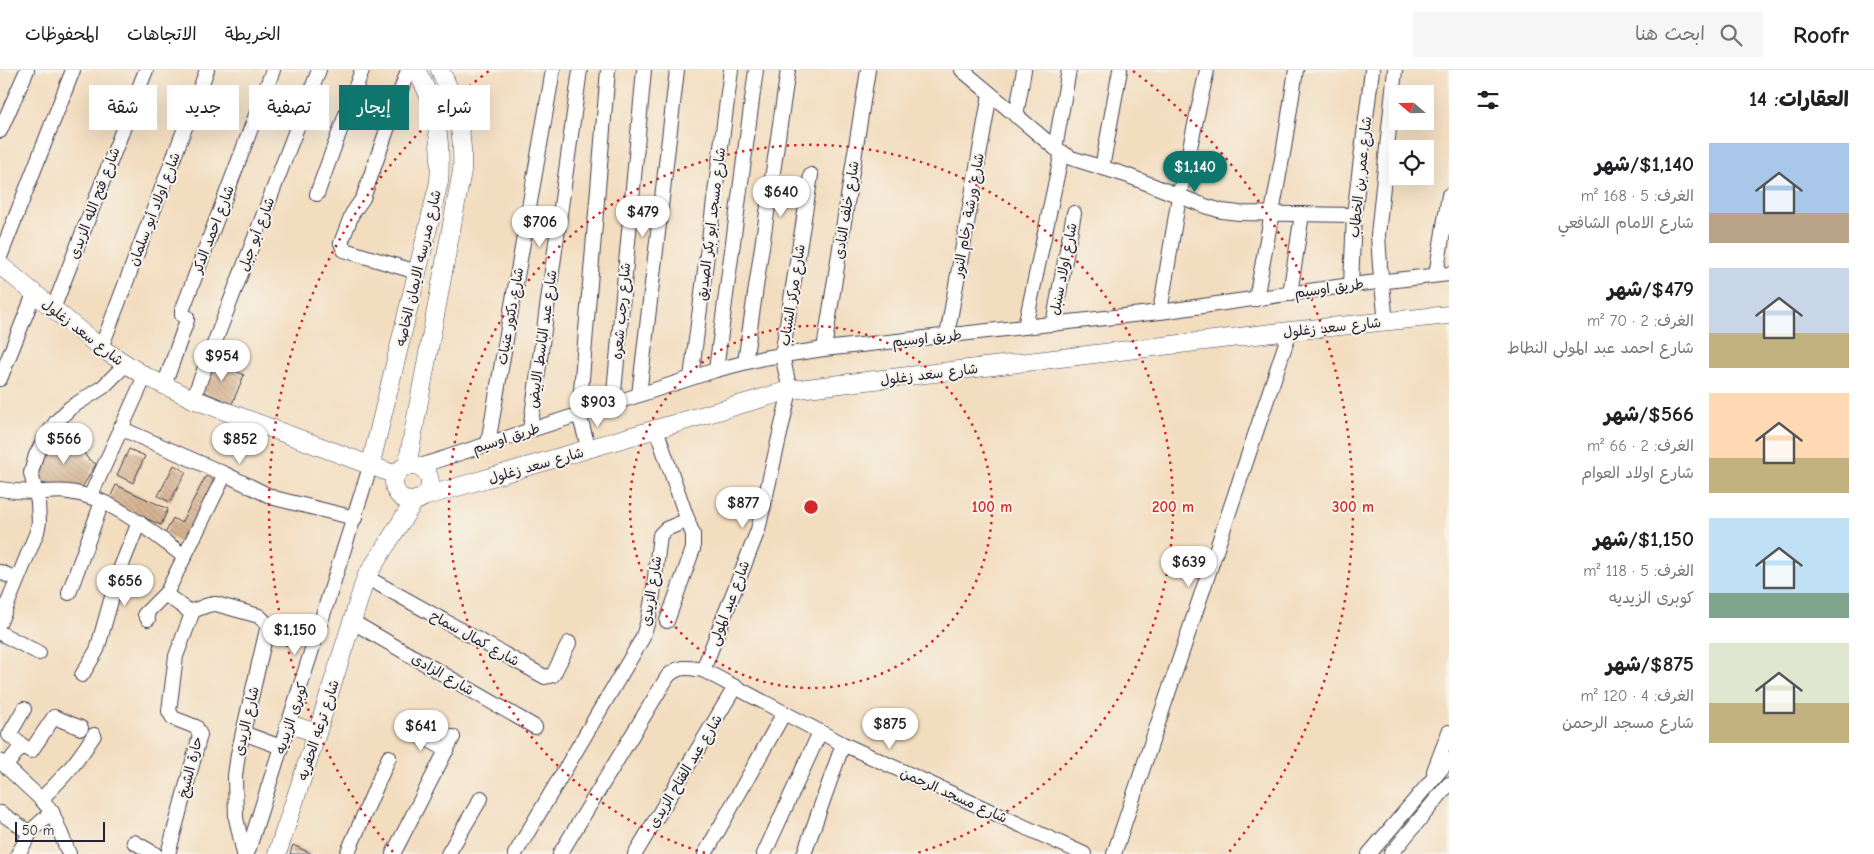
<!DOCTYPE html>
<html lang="ar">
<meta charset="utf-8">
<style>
body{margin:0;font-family:"Comic Neue","Playpen Sans Arabic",sans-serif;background:#f6f6f6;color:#202124;direction:rtl;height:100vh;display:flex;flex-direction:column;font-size:19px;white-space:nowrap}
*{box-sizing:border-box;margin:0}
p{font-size:16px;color:#757577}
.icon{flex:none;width:28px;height:28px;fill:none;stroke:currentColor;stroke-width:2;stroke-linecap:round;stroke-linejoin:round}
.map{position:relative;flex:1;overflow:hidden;direction:ltr}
.side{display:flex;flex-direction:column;background:#fff;width:425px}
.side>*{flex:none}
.top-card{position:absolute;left:15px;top:15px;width:475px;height:45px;direction:rtl;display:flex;gap:10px}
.needle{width:32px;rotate:290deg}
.controls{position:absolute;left:1389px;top:15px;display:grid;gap:10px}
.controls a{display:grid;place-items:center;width:45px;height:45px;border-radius:0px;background:#fff;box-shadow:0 5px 20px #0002;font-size:25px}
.scale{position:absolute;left:15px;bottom:12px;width:90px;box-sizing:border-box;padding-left:5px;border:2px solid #22223b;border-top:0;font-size:14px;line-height:18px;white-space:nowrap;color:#22223b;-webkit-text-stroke:4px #f7f3e8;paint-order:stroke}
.price{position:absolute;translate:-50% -42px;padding:0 11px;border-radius:18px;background:#fff;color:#222;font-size:16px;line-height:32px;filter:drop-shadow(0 1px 2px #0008)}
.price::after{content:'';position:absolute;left:50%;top:30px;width:15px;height:11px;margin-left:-8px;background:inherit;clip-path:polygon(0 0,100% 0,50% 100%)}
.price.selected{background:#0f766e;color:#fff}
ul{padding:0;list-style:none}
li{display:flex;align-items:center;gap:15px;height:125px;padding:0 25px}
li span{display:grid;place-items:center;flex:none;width:140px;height:100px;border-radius:0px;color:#555}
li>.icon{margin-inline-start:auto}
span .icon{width:60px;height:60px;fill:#fffc;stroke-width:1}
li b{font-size:21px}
h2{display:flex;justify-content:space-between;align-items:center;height:60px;padding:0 25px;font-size:21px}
.chip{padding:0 18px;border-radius:0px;background:#fff;box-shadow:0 5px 20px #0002;font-size:18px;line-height:45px}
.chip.selected{background:#0f766e;color:#fff}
header{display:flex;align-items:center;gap:30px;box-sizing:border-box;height:70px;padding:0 25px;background:#fff;border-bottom:1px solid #e0e0e0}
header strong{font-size:24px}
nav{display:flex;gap:28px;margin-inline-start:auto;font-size:18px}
.search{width:350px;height:45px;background:#f6f6f6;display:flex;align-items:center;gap:12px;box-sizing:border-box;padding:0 18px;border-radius:0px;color:#757577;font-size:19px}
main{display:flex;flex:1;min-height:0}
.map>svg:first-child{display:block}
</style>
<header>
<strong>Roofr</strong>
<div class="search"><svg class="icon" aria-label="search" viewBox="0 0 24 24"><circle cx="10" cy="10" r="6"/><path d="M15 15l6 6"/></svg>ابحث هنا</div>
<nav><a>الخريطة</a><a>الاتجاهات</a><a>المحفوظات</a></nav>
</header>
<main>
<section class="side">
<h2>العقارات: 14<svg class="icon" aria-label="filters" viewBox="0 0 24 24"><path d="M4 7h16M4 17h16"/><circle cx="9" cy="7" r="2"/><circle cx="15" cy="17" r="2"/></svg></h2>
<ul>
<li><span style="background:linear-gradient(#a9c7e8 70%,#b9a48a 0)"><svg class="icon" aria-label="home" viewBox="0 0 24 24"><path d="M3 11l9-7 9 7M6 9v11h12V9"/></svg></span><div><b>$1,140/شهر</b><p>الغرف: 5 · 168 m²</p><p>شارع الامام الشافعي</p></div></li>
<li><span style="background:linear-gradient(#c9d6e8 65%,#c2b280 0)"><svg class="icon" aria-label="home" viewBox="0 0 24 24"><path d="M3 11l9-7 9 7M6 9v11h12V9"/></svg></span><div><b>$479/شهر</b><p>الغرف: 2 · 70 m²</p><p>شارع احمد عبد المولى النطاط</p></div></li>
<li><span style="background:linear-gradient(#ffd9b3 65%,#c2b280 0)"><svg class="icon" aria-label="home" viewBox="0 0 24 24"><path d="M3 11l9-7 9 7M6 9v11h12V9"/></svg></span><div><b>$566/شهر</b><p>الغرف: 2 · 66 m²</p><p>شارع اولاد العوام</p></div></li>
<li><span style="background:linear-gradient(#bfe0f5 75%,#7fa58c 0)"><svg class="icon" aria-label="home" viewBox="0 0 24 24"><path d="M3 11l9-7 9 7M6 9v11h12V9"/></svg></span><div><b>$1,150/شهر</b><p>الغرف: 5 · 118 m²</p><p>كوبرى الزيديه</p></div></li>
<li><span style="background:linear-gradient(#dfe7d0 60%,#c2b280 0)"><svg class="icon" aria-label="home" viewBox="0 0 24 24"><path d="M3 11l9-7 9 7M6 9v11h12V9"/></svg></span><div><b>$875/شهر</b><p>الغرف: 4 · 120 m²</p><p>شارع مسجد الرحمن</p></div></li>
</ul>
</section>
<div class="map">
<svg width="1449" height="784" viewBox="0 0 1449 784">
<defs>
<pattern id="building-back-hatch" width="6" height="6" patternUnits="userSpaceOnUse" patternTransform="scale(1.25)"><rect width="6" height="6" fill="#d7b493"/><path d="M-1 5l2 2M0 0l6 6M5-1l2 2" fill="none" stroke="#b89a80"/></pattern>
</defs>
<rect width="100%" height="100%" fill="#f7f3e8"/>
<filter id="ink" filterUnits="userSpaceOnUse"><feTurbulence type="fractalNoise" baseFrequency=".02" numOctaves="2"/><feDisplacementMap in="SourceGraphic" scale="10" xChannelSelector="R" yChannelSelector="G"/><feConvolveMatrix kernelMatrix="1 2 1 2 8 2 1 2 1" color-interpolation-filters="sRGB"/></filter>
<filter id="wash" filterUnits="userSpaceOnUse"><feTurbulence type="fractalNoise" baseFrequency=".0096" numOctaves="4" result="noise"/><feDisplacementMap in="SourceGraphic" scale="20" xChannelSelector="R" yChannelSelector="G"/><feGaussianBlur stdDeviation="1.12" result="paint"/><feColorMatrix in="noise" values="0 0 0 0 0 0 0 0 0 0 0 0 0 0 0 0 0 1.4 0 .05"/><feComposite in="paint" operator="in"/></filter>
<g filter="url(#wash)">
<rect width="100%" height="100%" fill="#f3ddbf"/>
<g id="blocks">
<g fill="url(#building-back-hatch)">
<path d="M211,289l33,16 -12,29 -32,-14z"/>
<path d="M57,360l22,15 9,14 8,5 -16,27 -39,-8 -4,2 -4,-12z"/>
<path d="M129,379l16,7 -12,27 -16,-8z"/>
<path d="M174,395l12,7 -16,30 -12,-6z"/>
<path d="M206,406l12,6 -34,63 -19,-11 8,-16 8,5z"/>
<path d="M116,415l52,24 -7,16 -53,-23z"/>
<path d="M293,775l19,9h-22z"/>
</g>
</g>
</g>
<g filter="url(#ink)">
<use href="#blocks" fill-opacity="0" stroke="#413e4f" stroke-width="1"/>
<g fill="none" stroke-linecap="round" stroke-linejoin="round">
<defs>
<g id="minor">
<path d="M408,0l-45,128 -11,16 -11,29 3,7 73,22"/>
<path d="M962,0l93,78 16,10 55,17 79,31 17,5 17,2 115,2"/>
<path d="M1016,46l8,-46"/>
<path d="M0,61l27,-61"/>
<path d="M1055,78l14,-78"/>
<path d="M1102,98l18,-98"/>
<path d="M317,124l45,-124"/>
<path d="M0,187l73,-187"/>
<path d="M1436,205l13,-80"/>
<path d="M1351,215l3,-70 18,-145"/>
<path d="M1290,224l12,-80"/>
<path d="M1256,229l28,-151 12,-78"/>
<path d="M53,239l93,-239"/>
<path d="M1160,242l19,-115 28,-127"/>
<path d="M1386,252l-6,-56 -2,-31 17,-165"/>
<path d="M1053,254l21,-111"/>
<path d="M1025,257l37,-175"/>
<path d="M947,266l43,-242"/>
<path d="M101,278l106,-278"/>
<path d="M824,279l44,-279"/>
<path d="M745,292l43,-292"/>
<path d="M716,300l40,-300"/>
<path d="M691,308l40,-308"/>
<path d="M0,309l34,-85"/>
<path d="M164,316l23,-66v-3l-5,-2v-4l91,-241"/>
<path d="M639,325l38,-325"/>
<path d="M193,329l126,-329"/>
<path d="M613,333l31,-333"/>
<path d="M120,358l105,46 49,24 81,20"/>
<path d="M656,359l34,98 3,7v15l-26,72"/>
<path d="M530,360l50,-360"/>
<path d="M488,373l65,-373"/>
<path d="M589,380l-10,-36 29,-344"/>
<path d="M420,396l296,-96 47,-12 61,-9 336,-37 191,-27 98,-11"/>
<path d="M225,404l-58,118 2,5 20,14c10,0 17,-8 27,-7l43,12 8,8v5l-29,125 -3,22 1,42 8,36"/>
<path d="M0,419c11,2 23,3 34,3 12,1 23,-2 35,0 42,5 82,40 115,64"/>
<path d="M90,427l55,-121"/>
<path d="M0,502l17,7"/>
<path d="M366,507l179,100 8,-2 16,-32"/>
<path d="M69,523l33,-91"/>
<path d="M148,549l-3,-5 22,-22"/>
<path d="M351,551l184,106"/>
<path d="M0,552l37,-90 2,-10 -1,-20 -7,-29 5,-18 9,-17 11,-16 14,-14 33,-21 22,-22"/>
<path d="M0,563l39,20"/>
<path d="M703,600l55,-140 32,-140 -8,-35 29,-180"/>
<path d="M82,605l15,-25 22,-78 20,-50"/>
<path d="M410,660l37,20"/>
<path d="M243,663l38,14"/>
<path d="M21,675l10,6 23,-34 27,11"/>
<path d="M0,691l41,38 11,13 17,42"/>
<path d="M6,696l16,-21 -13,-10 15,-26"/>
<path d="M1434,701l15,-39"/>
<path d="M41,729c22,-21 37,-38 53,-64"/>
<path d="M1,743l29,20"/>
<path d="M134,772l21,12"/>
<path d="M18,784l14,-24 20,-18"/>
<path d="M168,784l32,-119 -4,-8 -23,-9 -4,-7 7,-55 17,-45"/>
<path d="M247,784l123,-387"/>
<path d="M347,784l42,-97"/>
<path d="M393,784l60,-117"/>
<path d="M448,784l33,-56"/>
<path d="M515,784l127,-215 6,-18 5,-27 7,-59 6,-6 22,-9"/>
<path d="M560,784l108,-178c11,-11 21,-8 35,-6l140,74 241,110"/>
<path d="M635,784l100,-167"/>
<path d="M705,784l79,-141"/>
<path d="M764,784l56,-122"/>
<path d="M804,784l39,-110"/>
<path d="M1114,784l176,-523"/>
<path d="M1369,784l80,-94"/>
<path d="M1391,784l58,-70"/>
</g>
<g id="tertiary">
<path d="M0,195l101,83 44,28 48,23 203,76"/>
<circle cx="412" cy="413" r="18"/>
<path d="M407,396l55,-295c2,-36 -5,-69 -22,-101"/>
<path d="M370,397l69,-285c3,-39 -2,-78 -23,-112"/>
<path d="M423,427l367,-107 500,-59 159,-16"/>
<path d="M289,654l28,9"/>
<path d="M277,784l40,-121 49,-156 49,-77"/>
</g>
</defs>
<use href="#minor" stroke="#413e4f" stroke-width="16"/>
<use href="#tertiary" stroke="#413e4f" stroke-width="19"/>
<use href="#minor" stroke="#fff" stroke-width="14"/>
<use href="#tertiary" stroke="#fff" stroke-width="18"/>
</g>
</g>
<g fill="none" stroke="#d62828" stroke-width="2.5" stroke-dasharray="2.5 5">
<circle cx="811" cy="437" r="181"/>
<path d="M705 783A362 362 0 1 1 917 783"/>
<path d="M393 782A542 542 0 0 1 489 1M1133 1A542 542 0 0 1 1229 782"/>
</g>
<g text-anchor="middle" stroke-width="4" stroke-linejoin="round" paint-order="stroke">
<g font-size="14" fill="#22223b" stroke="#f7f3e8">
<text transform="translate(1360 107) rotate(-84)" y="5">شارع عمر بن الخطاب</text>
<text transform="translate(94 133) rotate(-69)" y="5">شارع فتح الله الزيدى</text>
<text transform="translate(154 139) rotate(-69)" y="5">شارع اولاد أبو سلمان</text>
<text transform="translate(846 140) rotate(-81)" y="5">شارع خلف النادى</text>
<text transform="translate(968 145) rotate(-80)" y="5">شارع ورشة رخام النور</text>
<text transform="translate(711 154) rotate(-83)" y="5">شارع مسجد ابو بكر الصديق</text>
<text transform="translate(213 159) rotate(-69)" y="5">شارع احمد الدكر</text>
<text transform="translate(256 164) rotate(-69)" y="5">شارع أبو جبل</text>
<text transform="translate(418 198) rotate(-77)" y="5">شارع مدرسه الايمان الخاصه</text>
<text transform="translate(1063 199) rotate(-79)" y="5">شارع اولاد سنبل</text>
<text transform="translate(1329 218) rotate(-8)" y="5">طريق اوسيم</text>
<text transform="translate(792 225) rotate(-81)" y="5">شارع مركز الشباب</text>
<text transform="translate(621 241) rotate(-85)" y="5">شارع رجب شعره</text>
<text transform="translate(510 246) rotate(-80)" y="5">شارع دكتور عنيات</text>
<text transform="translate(1332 257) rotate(-6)" y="5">شارع سعد زغلول</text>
<text transform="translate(83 262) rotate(38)" y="5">شارع سعد زغلول</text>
<text transform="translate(927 268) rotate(-6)" y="5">طريق اوسيم</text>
<text transform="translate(542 269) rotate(-82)" y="5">شارع عبد الباسط الابيض</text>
<text transform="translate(929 304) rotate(-7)" y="5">شارع سعد زغلول</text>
<text transform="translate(506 368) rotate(-18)" y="5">طريق اوسيم</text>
<text transform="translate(536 395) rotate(-16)" y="5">شارع سعد زغلول</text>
<text transform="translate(651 521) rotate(-81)" y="5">شارع الزيدى</text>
<text transform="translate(729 533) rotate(-69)" y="5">شارع عبد المولى</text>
<text transform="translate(475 568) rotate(29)" y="5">شارع كمال سماح</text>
<text transform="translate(443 604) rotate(30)" y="5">شارع الزادى</text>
<text transform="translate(291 648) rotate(-72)" y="5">كوبرى الزيديه</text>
<text transform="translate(246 651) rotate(-77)" y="5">شارع الزيدى</text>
<text transform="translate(318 660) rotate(-72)" y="5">شارع ترعه الحفريه</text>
<text transform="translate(190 697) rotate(-76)" y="5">حارة الشيخ</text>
<text transform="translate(685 701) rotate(-59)" y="5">شارع عبد الفتاح الزيدى</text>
<text transform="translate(954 725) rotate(24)" y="5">شارع مسجد الرحمن</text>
</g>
</g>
<circle cx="811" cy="437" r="8" fill="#d62828" stroke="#f7f3e8" stroke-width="2.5"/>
<g font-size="15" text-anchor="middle" font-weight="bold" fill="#d62828" stroke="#f7f3e8" stroke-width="4" stroke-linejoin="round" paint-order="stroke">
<text x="992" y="442">100 m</text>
<text x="1173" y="442">200 m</text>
<text x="1353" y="442">300 m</text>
</g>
</svg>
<div class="controls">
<a><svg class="needle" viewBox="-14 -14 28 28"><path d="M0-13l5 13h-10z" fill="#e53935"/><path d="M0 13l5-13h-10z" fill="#757577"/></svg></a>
<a><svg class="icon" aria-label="locate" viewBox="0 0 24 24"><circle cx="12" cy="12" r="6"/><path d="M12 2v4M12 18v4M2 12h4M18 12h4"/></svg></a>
</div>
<div class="scale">50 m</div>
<b class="price selected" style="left:1195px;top:123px">$1,140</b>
<b class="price" style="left:781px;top:148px">$640</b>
<b class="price" style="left:643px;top:168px">$479</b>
<b class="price" style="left:540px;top:178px">$706</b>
<b class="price" style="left:222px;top:312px">$954</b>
<b class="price" style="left:598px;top:358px">$903</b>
<b class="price" style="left:64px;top:395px">$566</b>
<b class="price" style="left:240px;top:395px">$852</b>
<b class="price" style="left:743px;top:459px">$877</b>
<b class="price" style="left:1189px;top:518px">$639</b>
<b class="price" style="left:125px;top:537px">$656</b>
<b class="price" style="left:295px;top:586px">$1,150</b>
<b class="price" style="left:890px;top:680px">$875</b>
<b class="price" style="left:421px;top:682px">$641</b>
<div class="top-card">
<a class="chip">شراء</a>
<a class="chip selected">إيجار</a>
<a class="chip">تصفية</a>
<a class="chip">جديد</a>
<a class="chip">شقة</a>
</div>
</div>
</main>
